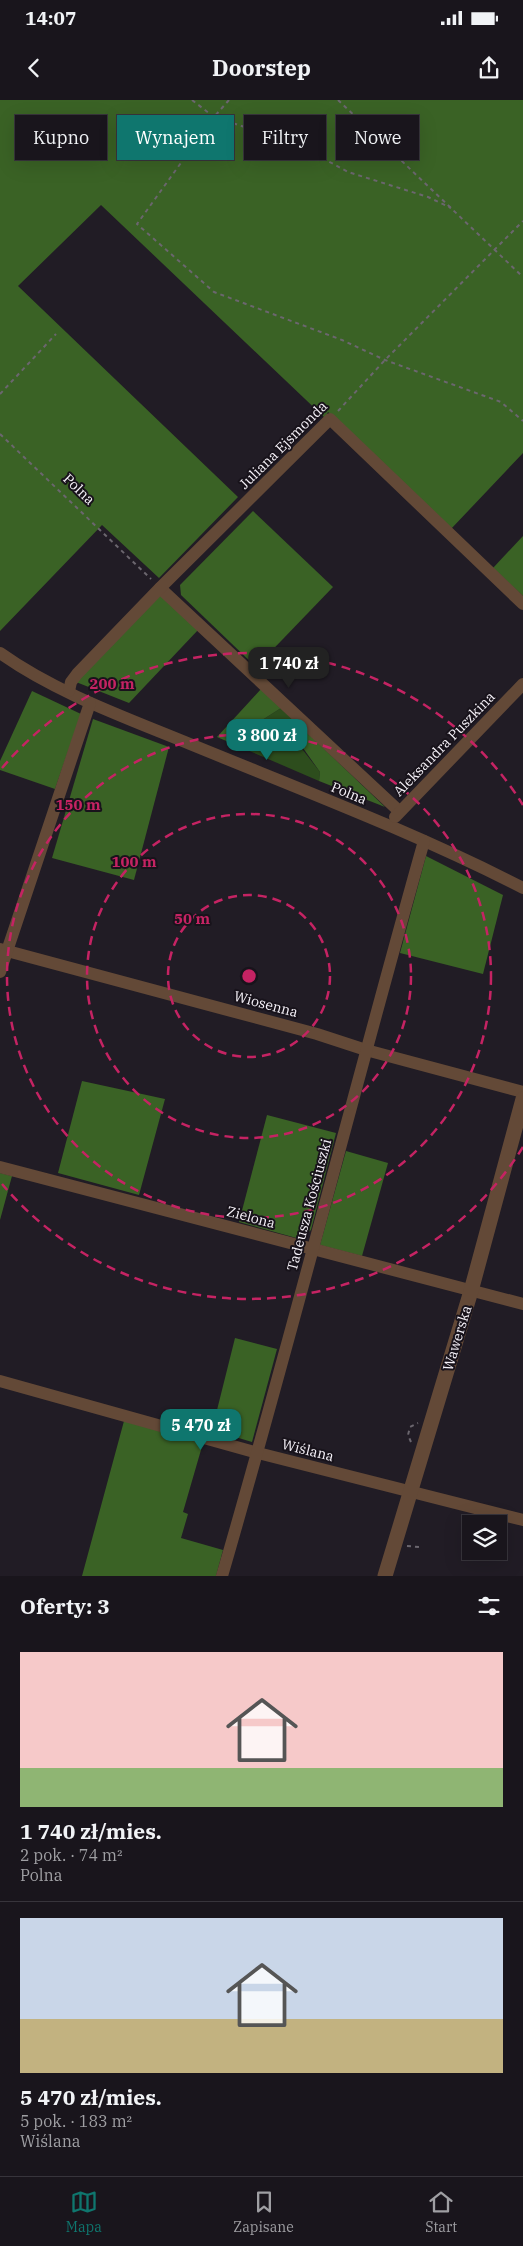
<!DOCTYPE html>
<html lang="pl">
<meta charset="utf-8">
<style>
body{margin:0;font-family:"IBM Plex Serif",serif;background:#262229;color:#f1f3f6;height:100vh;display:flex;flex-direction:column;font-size:19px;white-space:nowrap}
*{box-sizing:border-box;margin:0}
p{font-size:16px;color:#9f9fa3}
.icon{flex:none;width:28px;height:28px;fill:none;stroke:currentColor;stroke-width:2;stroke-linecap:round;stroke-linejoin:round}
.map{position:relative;height:1476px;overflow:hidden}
.sheet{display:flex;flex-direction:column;background:#19151c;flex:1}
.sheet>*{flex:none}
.banner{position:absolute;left:15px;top:15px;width:494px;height:45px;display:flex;gap:10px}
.controls{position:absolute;left:462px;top:1415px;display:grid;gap:10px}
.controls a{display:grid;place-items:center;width:45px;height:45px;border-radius:0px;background:#19151c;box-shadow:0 5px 20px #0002,0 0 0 1px #37343b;font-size:25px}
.price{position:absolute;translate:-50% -42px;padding:0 11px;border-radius:10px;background:#0f766e;color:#fff;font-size:16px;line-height:32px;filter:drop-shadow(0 1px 2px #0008)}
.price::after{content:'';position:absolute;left:50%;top:30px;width:15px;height:11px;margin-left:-8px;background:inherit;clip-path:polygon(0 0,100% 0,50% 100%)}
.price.current{background:#222;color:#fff}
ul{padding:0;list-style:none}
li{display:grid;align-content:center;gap:10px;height:265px;padding:0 20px}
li+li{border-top:1px solid #37343b}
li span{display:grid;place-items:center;height:155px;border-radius:0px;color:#555}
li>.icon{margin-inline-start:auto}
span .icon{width:90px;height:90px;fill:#fffc;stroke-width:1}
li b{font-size:21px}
h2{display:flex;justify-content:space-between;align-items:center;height:60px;padding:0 20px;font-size:21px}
.chip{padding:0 18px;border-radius:0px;background:#19151c;box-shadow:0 5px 20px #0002,0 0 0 1px #37343b;font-size:18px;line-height:45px}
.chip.current{background:#0f766e;color:#fff}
.status{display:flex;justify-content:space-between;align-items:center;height:35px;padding:0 25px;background:#19151c;direction:ltr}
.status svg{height:14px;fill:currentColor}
header{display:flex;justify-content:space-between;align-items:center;height:65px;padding:0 20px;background:#19151c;font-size:22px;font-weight:700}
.tabs{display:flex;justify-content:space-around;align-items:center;height:70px;border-top:1px solid #37343b;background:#19151c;font-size:14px;color:#9f9fa3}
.tabs a{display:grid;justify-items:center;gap:2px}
.tabs .current{color:#0f766e}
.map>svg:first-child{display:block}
</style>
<div class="status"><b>14:07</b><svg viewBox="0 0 49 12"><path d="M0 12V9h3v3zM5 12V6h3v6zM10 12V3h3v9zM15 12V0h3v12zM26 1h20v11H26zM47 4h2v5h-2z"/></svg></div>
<header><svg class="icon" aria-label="back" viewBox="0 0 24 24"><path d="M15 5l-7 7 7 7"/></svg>Doorstep<svg class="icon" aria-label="share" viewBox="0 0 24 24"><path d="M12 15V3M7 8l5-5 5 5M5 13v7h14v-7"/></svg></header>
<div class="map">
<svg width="523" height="1476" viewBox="0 0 523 1476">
<rect width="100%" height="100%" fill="#211c25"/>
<path fill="#2d4d1d" d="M281,608l17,16 1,21 21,27 -1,9 -81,-35 21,-24z"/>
<g fill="#3a6225">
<path d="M0,0h523v353l-72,76 -123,-117 -3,6 -224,-213 -83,81 220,211 -79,81 -57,-53 -102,106z"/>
<path d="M253,411l80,76 -77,80 -75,-72 -1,-10z"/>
<path d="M523,436v60l-30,-28z"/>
<path d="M161,494l37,36 -69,73 -53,-21z"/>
<path d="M261,589l20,19 -22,14 -21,24 -21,-9z"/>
<path d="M32,591l49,23 -26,75 -55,-19v-9z"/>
<path d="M93,619l76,28 -35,133 -82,-22z"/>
<path d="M298,624l87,83 -66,-26 1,-9 -29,-41z"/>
<path d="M426,756l77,39 -20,79 -83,-21z"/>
<path d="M82,981l83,18 -26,96 -81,-22z"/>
<path d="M267,1015l69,18 -25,97 -11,9 -61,-17z"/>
<path d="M346,1051l42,12 -26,93 -42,-11z"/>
<path d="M0,1073l12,3 -12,44z"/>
<path d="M235,1238l42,11 -25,93 -40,-12z"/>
<path d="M124,1321l79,22 -20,69 5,2 -7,24 42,12 -7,26h-134z"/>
</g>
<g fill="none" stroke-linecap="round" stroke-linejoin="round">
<g stroke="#6b666e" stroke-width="2" stroke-dasharray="4 4" stroke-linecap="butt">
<path d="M192,0l22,17 83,27 51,28 80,25 23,11"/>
<path d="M229,0l-15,17 -77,107 77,68 128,48 43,20 116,42 22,19"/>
<path d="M338,0l185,177"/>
<path d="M0,294l56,-60"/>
<path d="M338,311l47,-51 138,-139"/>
<path d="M0,334l151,145"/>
<path d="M411,1342l-3,-7 2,-8 8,-4"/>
<path d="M407,1446l12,1"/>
</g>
<g stroke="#634937" stroke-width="12">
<path d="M160,488l239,223"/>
<path d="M0,553c56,40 127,65 190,91 112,46 226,89 333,144"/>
<path d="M69,591l2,-9 6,-8 83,-86 170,-169 193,185"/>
<path d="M395,717l128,-133"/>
<path d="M0,849l317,85 49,16 157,42"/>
<path d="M0,872l90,-269"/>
<path d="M0,1067l523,137"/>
<path d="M0,1281l258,72 265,67"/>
<path d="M222,1476c71,-244 133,-490 202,-735"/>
</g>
<path stroke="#634937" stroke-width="15" d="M385,1476l86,-285 52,-192"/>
</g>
<g fill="none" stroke="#c52363" stroke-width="2.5" stroke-dasharray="9 6">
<circle cx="249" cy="876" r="81"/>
<circle cx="249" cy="876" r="162"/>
<circle cx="249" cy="876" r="242"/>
<path d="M523 1047A323 323 0 0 1 2 1084M2 668A323 323 0 0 1 523 705"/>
</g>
<g text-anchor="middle" stroke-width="4" stroke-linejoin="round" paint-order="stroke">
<g font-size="14" fill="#f7f3fa" stroke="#18131b">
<text transform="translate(283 345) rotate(-45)" y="5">Juliana Ejsmonda</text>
<text transform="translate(79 389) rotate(44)" y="5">Polna</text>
<text transform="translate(444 644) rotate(-46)" y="5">Aleksandra Puszkina</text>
<text transform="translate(349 693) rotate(22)" y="5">Polna</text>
<text transform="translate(266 904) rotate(15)" y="5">Wiosenna</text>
<text transform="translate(309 1105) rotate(-75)" y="5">Tadeusza Kościuszki</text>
<text transform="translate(251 1117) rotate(15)" y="5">Zielona</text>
<text transform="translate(457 1238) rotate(-73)" y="5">Wawerska</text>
<text transform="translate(308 1350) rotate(14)" y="5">Wiślana</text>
</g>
</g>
<circle cx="249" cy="876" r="8" fill="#c52363" stroke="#18131b" stroke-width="2.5"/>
<g font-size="15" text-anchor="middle" font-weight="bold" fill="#c52363" stroke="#18131b" stroke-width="4" stroke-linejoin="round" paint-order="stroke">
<text x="112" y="589">200 m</text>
<text x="78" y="710">150 m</text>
<text x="134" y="767">100 m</text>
<text x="192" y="824">50 m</text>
</g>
</svg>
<div class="controls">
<a><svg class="icon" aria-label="layers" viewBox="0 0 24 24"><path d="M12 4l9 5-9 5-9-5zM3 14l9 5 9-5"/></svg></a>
</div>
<b class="price current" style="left:289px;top:589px">1 740 zł</b>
<b class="price" style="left:267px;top:661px">3 800 zł</b>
<b class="price" style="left:201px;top:1351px">5 470 zł</b>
<div class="banner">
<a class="chip">Kupno</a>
<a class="chip current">Wynajem</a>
<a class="chip">Filtry</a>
<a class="chip">Nowe</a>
</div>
</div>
<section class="sheet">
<h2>Oferty: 3<svg class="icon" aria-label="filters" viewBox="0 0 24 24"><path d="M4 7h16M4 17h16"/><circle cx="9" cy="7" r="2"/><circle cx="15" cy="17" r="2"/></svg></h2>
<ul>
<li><span style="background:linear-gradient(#f6c9c9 75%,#8fb573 0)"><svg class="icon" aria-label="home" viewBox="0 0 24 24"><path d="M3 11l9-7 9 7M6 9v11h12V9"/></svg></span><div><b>1 740 zł/mies.</b><p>2 pok. · 74 m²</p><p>Polna</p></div></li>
<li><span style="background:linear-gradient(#c9d6e8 65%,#c2b280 0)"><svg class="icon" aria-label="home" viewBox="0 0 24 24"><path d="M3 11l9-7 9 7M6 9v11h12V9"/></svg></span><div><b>5 470 zł/mies.</b><p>5 pok. · 183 m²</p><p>Wiślana</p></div></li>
</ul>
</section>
<nav class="tabs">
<a class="current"><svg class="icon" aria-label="map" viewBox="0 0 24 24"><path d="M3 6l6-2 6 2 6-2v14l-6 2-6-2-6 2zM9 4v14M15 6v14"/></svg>Mapa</a>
<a><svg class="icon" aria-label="saved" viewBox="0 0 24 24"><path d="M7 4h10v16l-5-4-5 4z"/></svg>Zapisane</a>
<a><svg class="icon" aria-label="home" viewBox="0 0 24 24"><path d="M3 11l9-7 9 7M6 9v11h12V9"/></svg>Start</a>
</nav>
